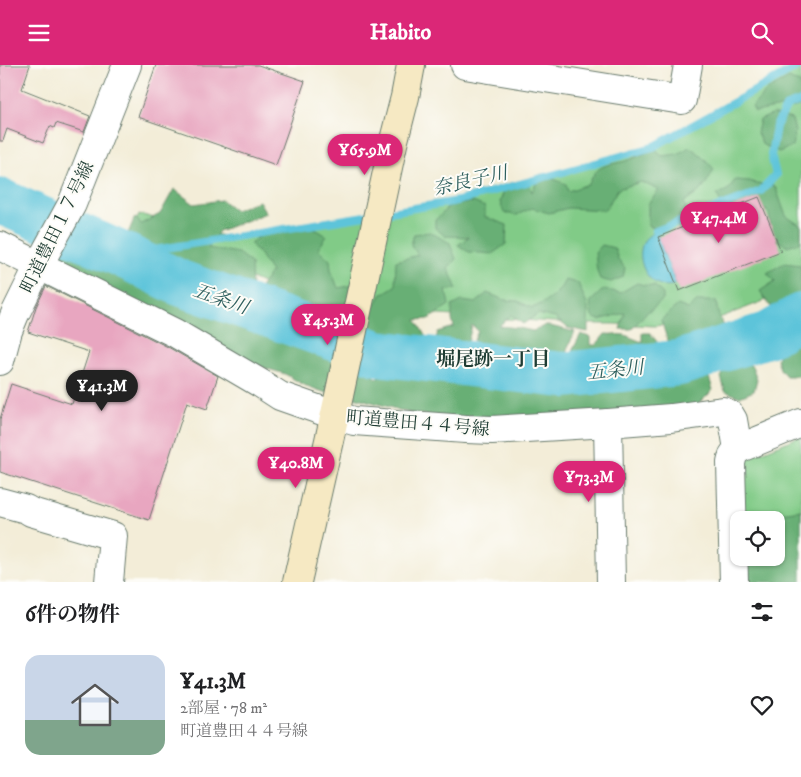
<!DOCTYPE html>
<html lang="ja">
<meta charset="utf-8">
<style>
body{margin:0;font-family:"IM FELL DW Pica","Noto Serif JP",serif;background:#f6f6f6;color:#202124;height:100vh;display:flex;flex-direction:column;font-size:19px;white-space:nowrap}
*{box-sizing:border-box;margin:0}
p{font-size:16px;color:#757577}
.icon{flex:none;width:28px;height:28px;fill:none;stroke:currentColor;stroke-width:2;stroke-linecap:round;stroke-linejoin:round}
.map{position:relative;height:517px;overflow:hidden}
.details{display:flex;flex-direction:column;background:#fff;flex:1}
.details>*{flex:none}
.tools{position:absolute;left:730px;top:446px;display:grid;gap:10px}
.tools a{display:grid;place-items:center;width:55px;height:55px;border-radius:10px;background:#fff;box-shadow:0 1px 4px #0004;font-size:25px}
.price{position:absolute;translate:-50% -42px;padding:0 11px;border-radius:18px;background:#db2777;color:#fff;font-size:16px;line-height:32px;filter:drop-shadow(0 1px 2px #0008)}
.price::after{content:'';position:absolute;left:50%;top:30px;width:15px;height:11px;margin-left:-8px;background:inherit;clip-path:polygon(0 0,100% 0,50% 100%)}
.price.active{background:#222;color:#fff}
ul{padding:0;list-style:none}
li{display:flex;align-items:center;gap:15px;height:125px;padding:0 25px}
li span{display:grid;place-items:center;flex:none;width:140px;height:100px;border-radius:15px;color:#555}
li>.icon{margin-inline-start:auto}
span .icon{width:60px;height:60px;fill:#fffc;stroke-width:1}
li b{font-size:21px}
h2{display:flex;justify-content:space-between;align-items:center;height:60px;padding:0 25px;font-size:21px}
header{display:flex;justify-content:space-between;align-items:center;height:65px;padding:0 25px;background:#db2777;color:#fff;font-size:22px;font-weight:700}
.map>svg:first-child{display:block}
</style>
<header><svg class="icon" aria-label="menu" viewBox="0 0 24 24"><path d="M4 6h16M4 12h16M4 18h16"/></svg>Habito<svg class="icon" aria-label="search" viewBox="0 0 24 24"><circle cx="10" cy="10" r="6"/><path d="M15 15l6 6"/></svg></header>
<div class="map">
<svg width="801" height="517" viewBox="0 0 801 517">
<rect width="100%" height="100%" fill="#fdfcf7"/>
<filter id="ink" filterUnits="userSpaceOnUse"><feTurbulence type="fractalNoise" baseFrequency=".02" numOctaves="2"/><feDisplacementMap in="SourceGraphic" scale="10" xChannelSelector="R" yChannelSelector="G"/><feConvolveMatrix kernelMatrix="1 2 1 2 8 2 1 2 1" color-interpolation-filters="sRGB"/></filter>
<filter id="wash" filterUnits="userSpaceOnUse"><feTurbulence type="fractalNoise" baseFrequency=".0096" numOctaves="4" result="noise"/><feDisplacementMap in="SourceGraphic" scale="20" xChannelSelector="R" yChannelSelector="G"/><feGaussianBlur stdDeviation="1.12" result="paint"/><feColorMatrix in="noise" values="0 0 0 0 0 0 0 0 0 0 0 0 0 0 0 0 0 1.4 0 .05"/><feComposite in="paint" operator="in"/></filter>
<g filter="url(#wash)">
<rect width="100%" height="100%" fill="#f3edd8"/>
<g fill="#81cb87" stroke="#50845e">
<path d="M801,4v213l-16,11 -71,27 -60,6 -40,-2h-27l-149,-9 -166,-28 -139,-60 6,-13 92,24 227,-37 195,-54z"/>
<path d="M801,371v83l-59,1 -1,-51 8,-12z"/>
</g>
<g fill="#68af74" stroke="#447654" fill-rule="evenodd">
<path d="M789,13l12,6v21l-8,3h-17l-21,4 -3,-5 15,-17z"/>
<path d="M773,49l19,5 3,13 -3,14 -13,6 -16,-7 -6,-12 3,-13z"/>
<path d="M690,82l12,9 12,13 -10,18 -9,8 -11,7 3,10 -3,11 -20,8 -16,-5v-22l11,-14 -18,-8 -23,7 -13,21 -37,-2 -19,5 -17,-5 -15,7 -13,-2 -4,-11 6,-18 21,-5 5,13 9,-18 25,10 2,7 21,-7c9,-23 21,-18 40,-24 9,-3 18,-8 26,-12l7,8 15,-2z"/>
<path d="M735,115l15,1 7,3 18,2 11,30 15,10v16l-14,4 -15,-9 -3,-25 -13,-9 -21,6 -12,-1 -6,-13 12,-6z"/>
<path d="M174,124l20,15 28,-4 13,10 24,-9 7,12 -47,18 -11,17 30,5 13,10 1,27 -24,2 -19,-9 -26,-7 -3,-9 -23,1 -20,-19 -12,-6 4,-12 6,-14 6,7 19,-10z"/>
<path d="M473,137l12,5v10l22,8 -1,19 -14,10 -23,-2 -11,-7 10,-8 -23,-1 -10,-8v-8l5,-4 9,-10z"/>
<path d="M312,162l15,9 -9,13 12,11 1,10 7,18 22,-4 -4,50 -56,-3 -33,-22 -11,-16 15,-21 -12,-19 -9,-10 22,-15z"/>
<path d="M430,167l20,11 6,16 -8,9 9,21 -11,1 3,15 -20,14 -13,1 11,19 -2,12 -32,1 -25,-10 -9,-17 10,-11 13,-20 13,-8 1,-25 22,-6 -7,-10 3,-11z"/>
<path d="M75,172l18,13 27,-1 28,25 27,2 30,11 26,23 65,25 14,17h31l36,26 10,-6 30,-2 4,10 25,-6 36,-1 19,7 7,-7 23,4 21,7 15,-3 28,6 9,-10 16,9 10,-9 23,-1 12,8 2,-10 10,-3 20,-3 12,9 4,13 -24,24 -168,8 -108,-8 -69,-20h-15l-25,-9 -19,-11 -20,-6 -21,-9 -189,-98 3,-12z"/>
<path d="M602,180l12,3 4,11 7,9 -2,9 -12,5 -11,-3c-5,-11 -3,-15 -5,-26z"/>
<path d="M784,198l17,2 -1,43 -30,-2 -10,-15 15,-10 -8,-8z"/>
<path d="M565,215l13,3 10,24v25l-20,-4 -13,-10 -17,-4 -15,10 -12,-9 -12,11 20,2 14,3 13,-6 29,7 -8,17 -3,15 -30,2 -53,-7 3,-10 -10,-9 4,-9 -6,-6 -4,17 7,13 -13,14 -11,-2 -5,-10 -13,-9 5,-16 16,-5 -2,-7v-14l10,-5 14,2 11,-10 18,7 13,1 14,7c15,-6 26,-13 33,-28z"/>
<path d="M637,218l7,2 11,1 8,8v6l-19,15 -12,14h-12l5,-16 -26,7 -7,-3 -2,-15 14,-13 16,4z"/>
<path d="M698,236h18l2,12 10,22 -11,8 -17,8 -8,11 -17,5 -12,-7 -12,11 -43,-13 -19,-4 -6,11 -13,-10 11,-21 9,3v8h6l9,-11 20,1 17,7v-9h8l8,10 -5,8 9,4 12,-7 -7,-9 -6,-19 17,-15 10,4z"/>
<path d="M801,269v42h-15l-6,-7 -3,-10 5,-13z"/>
<path d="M741,296l11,5 5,13 -3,12 -14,6 -15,-6 -4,-14 7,-12z"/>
<path d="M801,445v72h-67l-2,-62zM739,455h37v37h-37z"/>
</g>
<path fill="#5dc4da" stroke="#3e8087" d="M656,166l20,53c-25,10 -43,-23 -32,-43 2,-4 8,-7 12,-10z"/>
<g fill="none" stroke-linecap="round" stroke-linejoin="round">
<g stroke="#5dc4da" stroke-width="8">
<path d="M656,166l105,-40 15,-16 -5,-20 5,-29 11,-20 14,-5"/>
<path d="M123,190l335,-54 195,-54 148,-82"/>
</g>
<path stroke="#5dc4da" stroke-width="46" d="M0,136l123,54 57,28 197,70 186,22 116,-12 91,-29 31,-18"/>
</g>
<g id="blocks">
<g fill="#e8a6c0">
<path d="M0,0h30l-8,24 68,27 -6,16 -28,-9 -2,5 -4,-2 -7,17 -36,-14 -4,12h-3z"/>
<path d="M156,0h102l47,16 -29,84 -138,-48z"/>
<path d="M759,132l22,54 -102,40 -21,-54z"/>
<path d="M46,221l122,61 50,29 -11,33 -20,-7 -38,118 -149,-48v-53l11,-35 61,20 17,-52 -61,-20 8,-25z"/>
</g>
</g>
</g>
<g filter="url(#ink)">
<use href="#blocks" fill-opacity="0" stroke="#697b6d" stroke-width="1"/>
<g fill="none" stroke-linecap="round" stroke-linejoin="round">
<defs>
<g id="minor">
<path d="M465,0l217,35 6,-35"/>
<path d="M0,181l175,87 85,50 20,13 54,19 20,6 112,8 26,1 116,-7 63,-5 52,-7 7,4 3,5 5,29 63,-26"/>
<path d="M0,296l8,-30 7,-17 27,-55 30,-55 55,-139"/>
<path d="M608,358l3,159"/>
<path d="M0,437l26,7 5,3 82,24 -4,46"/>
<path d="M734,517l-3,-119 2,-8 5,-6"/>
</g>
<path id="secondary" d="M297,517l40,-177 56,-261 12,-47 6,-32"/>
</defs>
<use href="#minor" stroke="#697b6d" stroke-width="30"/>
<use href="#secondary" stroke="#697b6d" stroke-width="30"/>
<use href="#minor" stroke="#fff" stroke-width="28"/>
<use href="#secondary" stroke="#f6e9c3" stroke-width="28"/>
</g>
</g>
<g text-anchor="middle" stroke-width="4" stroke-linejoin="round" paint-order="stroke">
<g font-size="18" fill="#1f3d34" stroke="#fdfcf7">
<text transform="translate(57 162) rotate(-64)" y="6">町道豊田１７号線</text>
<text transform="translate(418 358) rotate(5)" y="6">町道豊田４４号線</text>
</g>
<g font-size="19" font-style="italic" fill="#2e5f5e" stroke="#fdfcf7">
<text transform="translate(470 115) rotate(-13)" y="7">奈良子川</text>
<text transform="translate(221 233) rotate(19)" y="7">五条川</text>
<text transform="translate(615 304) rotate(-6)" y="7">五条川</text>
</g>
<g font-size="19" font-weight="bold" fill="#1f3d34" stroke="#fdfcf7">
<text x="493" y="300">堀尾跡一丁目</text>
</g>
</g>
</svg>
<div class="tools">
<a><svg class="icon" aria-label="locate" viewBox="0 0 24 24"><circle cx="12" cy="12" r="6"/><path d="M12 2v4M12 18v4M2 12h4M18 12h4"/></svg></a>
</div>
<b class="price" style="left:365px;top:111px">¥65.9M</b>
<b class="price" style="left:719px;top:179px">¥47.4M</b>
<b class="price" style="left:328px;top:281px">¥45.3M</b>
<b class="price active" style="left:102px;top:347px">¥41.3M</b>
<b class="price" style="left:296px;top:424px">¥40.8M</b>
<b class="price" style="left:589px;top:438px">¥73.3M</b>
</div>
<section class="details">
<h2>6件の物件<svg class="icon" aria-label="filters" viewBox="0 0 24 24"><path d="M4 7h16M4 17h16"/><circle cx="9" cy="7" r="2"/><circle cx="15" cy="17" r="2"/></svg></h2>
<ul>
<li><span style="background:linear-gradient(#c9d6e8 65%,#7fa58c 0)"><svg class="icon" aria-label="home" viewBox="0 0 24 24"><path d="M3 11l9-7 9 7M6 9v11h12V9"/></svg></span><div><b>¥41.3M</b><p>2部屋 · 78 m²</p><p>町道豊田４４号線</p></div><svg class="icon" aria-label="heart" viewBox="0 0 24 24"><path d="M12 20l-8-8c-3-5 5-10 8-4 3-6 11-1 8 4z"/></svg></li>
</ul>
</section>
